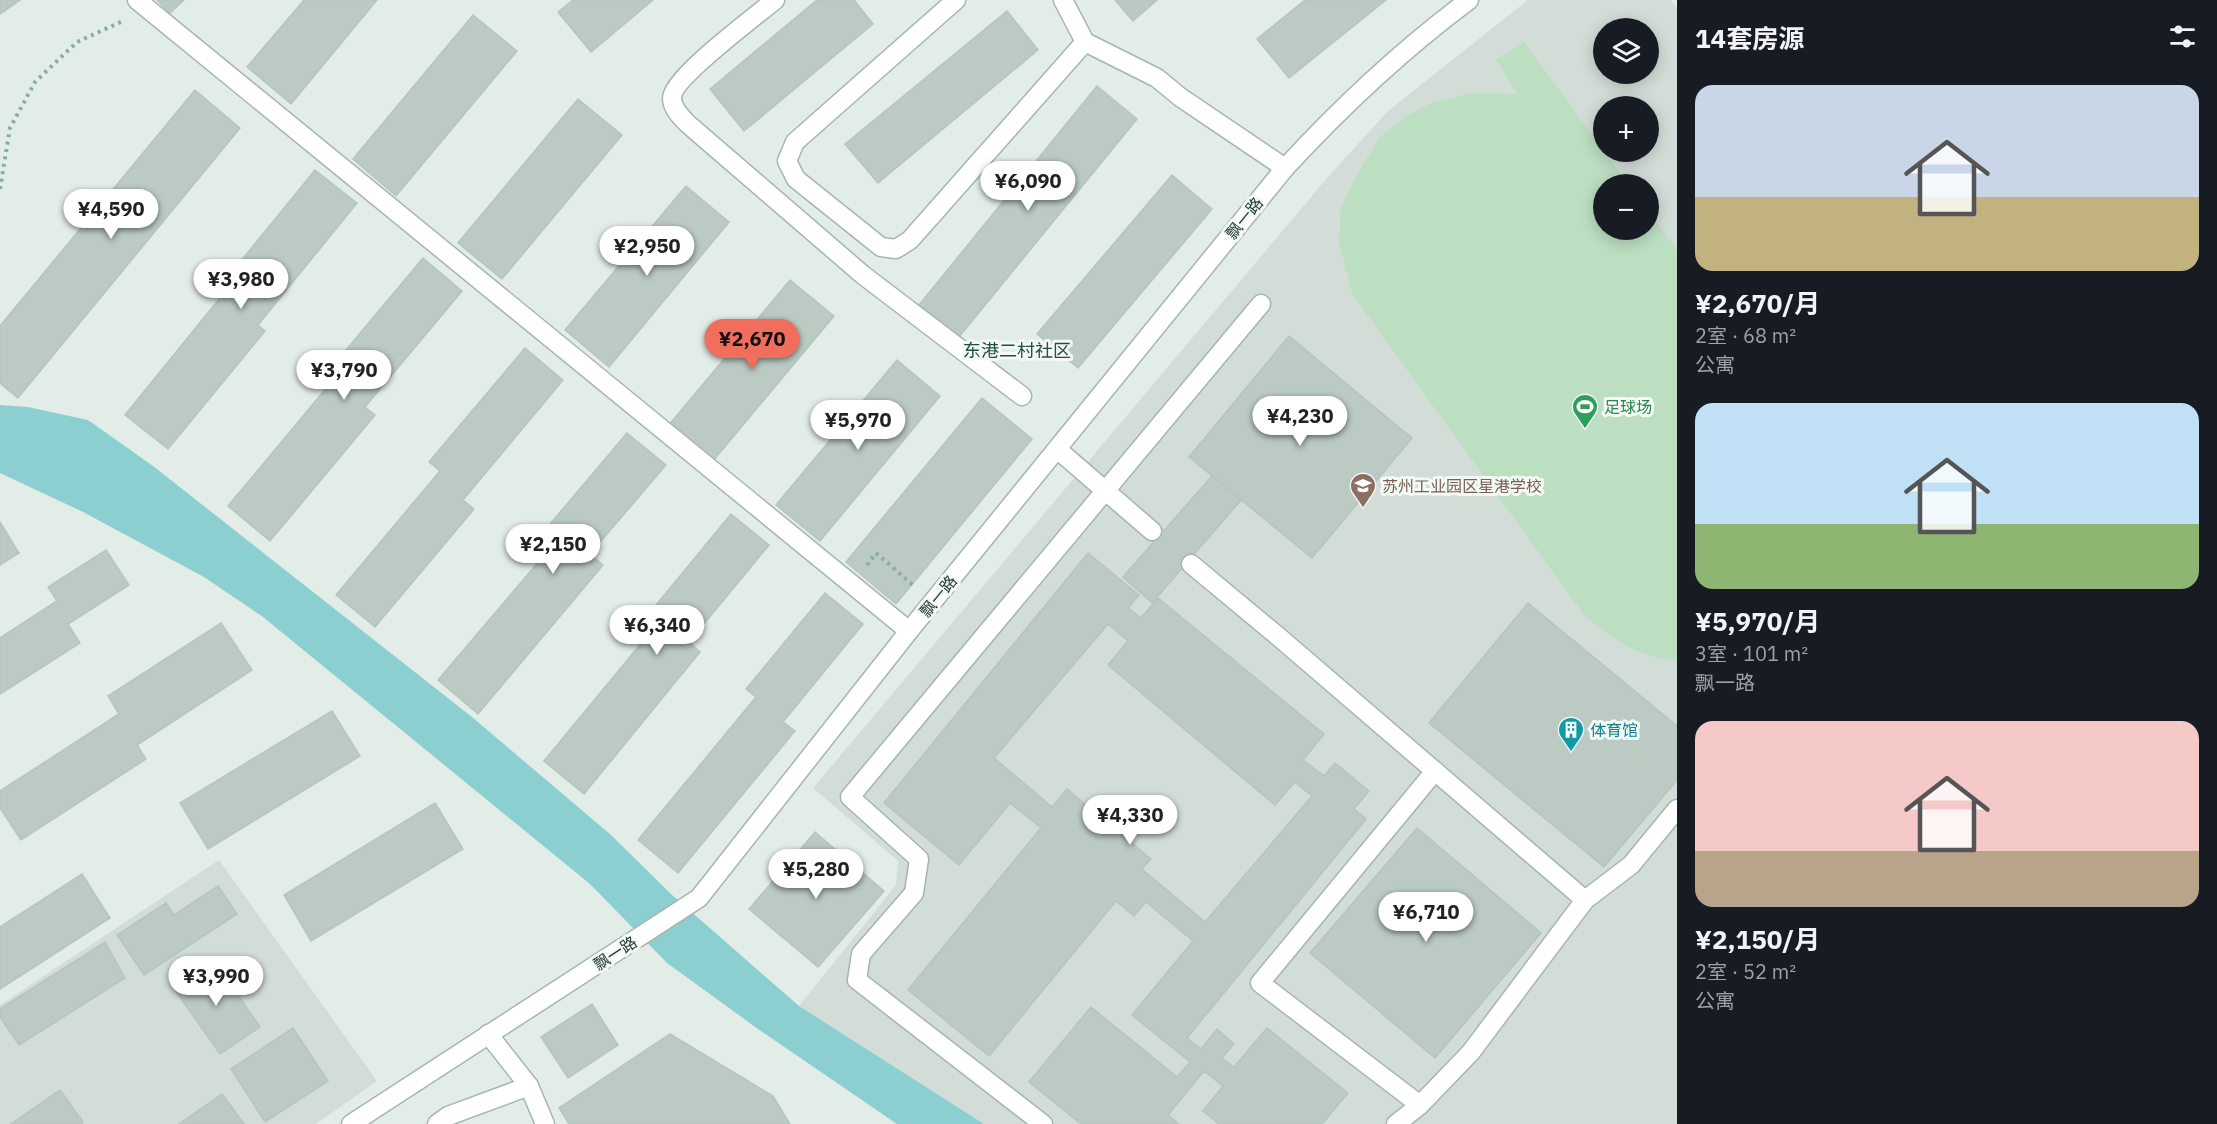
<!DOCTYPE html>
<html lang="zh">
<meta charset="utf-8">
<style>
body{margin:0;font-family:"IBM Plex Sans","Noto Sans SC",sans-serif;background:#20242c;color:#f1f3f6;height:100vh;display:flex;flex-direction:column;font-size:22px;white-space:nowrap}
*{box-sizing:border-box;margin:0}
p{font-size:20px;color:#9ea1a6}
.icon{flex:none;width:33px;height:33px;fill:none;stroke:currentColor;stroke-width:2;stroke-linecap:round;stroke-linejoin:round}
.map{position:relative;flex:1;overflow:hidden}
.details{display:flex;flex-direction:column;background:#171b24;width:540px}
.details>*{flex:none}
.tools{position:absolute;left:1593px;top:18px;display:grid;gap:12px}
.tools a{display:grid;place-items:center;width:66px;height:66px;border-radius:50%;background:#171b24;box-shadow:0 3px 15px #0003;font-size:30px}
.price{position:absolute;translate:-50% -51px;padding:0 14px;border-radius:21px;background:#fff;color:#222;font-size:20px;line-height:39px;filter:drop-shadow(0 2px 3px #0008)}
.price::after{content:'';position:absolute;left:50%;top:36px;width:18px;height:14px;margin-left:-9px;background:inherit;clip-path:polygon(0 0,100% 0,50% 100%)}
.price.active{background:#f16e5d;color:#111}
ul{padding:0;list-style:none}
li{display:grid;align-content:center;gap:12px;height:318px;padding:0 18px}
li span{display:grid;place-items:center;height:186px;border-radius:18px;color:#555}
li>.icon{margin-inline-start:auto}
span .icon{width:108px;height:108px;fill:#fffc;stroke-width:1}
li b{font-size:26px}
h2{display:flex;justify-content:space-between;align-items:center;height:72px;padding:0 18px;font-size:26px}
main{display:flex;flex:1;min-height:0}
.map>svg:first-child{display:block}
</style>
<main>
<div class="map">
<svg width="1677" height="1124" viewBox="0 0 1677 1124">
<rect width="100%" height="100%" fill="#e3ede7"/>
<g fill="#d1ddd6" fill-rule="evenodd">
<path d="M1528,0h143l6,8v1116h-693l-5,-3 -180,-115 97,-121 2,-24 -85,-73 514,-610 61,-67zM1604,28h44v46h-44zM1604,106h44v46h-44zM1604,184h44v46h-44z"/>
<path d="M219,860l158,221 -61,43h-316v-119z"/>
</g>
<path fill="#bcdec1" d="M1524,42l104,142h-24v46h44l1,-18 28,38v411c-41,-6 -62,-20 -93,-46l-231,-320 -14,-53 2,-35 21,-41 18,-29 25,-20 27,-14 40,-10 46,1 -22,-34z"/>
<path fill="#8ccfd1" d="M0,405l28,2 60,13 65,46 319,251 139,118 60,59 128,112 185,118h-87l-139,-95 -91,-66 -77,-79 -327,-267 -59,-40 -121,-65 -83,-39z"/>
<g fill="#bbcac3" stroke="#b5c6bd" stroke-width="1.5" fill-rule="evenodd">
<path d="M0,0h20l-20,14z"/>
<path d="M157,0h27l-14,13z"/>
<path d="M304,0h73l-86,104 -44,-37z"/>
<path d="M573,0h80l-62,52 -33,-40z"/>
<path d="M817,0h37l19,24 -129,107 -34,-42z"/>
<path d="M1115,0h42l-24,21z"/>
<path d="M1305,0h81l-97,78 -32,-39z"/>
<path d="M1007,11l31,39 -160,133 -33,-39z"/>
<path d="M473,15l44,36 -121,145 -43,-37z"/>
<path d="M1097,86l40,33 -178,218 -40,-32z"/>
<path d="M195,90l45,38 -222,270 -18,-15v-57z"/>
<path d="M578,99l44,36 -120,144 -44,-36z"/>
<path d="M315,170l42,33 -99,122 7,6 -97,118 -43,-34 99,-122 -5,-5z"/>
<path d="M1172,175l40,34 -134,159 -41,-34z"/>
<path d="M686,186l43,36 -120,145 -44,-37z"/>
<path d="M423,258l39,33 -97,116 10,8 -105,126 -42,-35 100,-120 -7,-6z"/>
<path d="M790,280l44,36 -121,145 -44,-36z"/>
<path d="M1289,336l123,102 -100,120 -123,-101z"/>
<path d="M525,348l38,32 -100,120 11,9 -99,118 -39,-32 104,-124 -11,-9z"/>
<path d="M897,360l43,36 -120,145 -44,-36z"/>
<path d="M982,398l50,41 -136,165 -50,-42z"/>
<path d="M627,433l39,32 -76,89 13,11 -125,149 -40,-34 119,-140 -12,-10z"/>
<path d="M1212,476l29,24 -89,103 -29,-26z"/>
<path d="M731,514l38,31 -80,97 11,10 -116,142 -40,-33 118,-143 -10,-8z"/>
<path d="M0,522l19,31 -19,12z"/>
<path d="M106,550l23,35 -61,39 12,19 -80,51v-56l57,-37 -9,-14z"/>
<path d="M1088,553l51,42 -11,13 13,10 17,-20 166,136 -21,26 21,16 11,-13 34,28 -15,18 12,10 -179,219 14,11 16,-20 17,15 -12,14 12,9 33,-39 81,65 -26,31h-103l-16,-13 20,-25 -19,-15 -36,44 11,9h-98l-52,-42 62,-75 86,70 13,-15 -58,-47 61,-74 -47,-39 -12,14 -18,-15 -127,155 -81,-66 133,-162 -31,-25 -51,62 -75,-62zM1108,624l20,17 -20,24 167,140 20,-23 17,14 -107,126 -63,-53 9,-10 -84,-70 -15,18 -58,-49z"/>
<path d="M825,593l38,31 -80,98 12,9 -117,142 -40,-33 118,-143 -10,-8z"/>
<path d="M1528,603l149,123v54l-73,87 -175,-144z"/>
<path d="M221,623l31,47 -115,75 9,14 -125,81 -21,-32v-17l119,-77 -11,-18z"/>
<path d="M332,711l28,45 -152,93 -28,-46z"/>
<path d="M435,803l28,46 -152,92 -27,-46z"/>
<path d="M1417,828l124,105 -106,125 -125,-105z"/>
<path d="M815,832l69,59 -66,76 -69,-58z"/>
<path d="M82,874l28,44 -110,71v-62z"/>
<path d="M218,886l19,28 -93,61 -27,-40 49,-32 8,12z"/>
<path d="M105,942l20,36 -106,67 -19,-28v-8z"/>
<path d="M213,959l47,68 -40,27 -47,-67z"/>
<path d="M592,1004l26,41 -50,33 -27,-41z"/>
<path d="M293,1028l35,53 -63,41 -34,-53z"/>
<path d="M670,1034l103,62 17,28h-221l-10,-16z"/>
<path d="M60,1090l23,32 -2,2h-70z"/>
<path d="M222,1094l22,30h-65z"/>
</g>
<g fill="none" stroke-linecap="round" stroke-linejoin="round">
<path stroke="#bdcac3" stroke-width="18" stroke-dasharray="18 9" stroke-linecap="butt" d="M1152,531l39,33"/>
<defs>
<g id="minor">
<path d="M137,0l772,631"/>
<path d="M775,0c-19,16 -103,78 -103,98 0,11 10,20 17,27l174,150 159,121"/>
<path d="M956,0l-161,142 -8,19 9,18 85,68 15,2 14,-9 175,-198 -22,-42"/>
<path d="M1085,42l72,36 23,19 105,71"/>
<path d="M1057,449l95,82"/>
<path d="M1191,564l89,74 305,262"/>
<path d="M1435,771l-175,212 160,122 51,-53 114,-152 46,-35 46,-56"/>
<path d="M488,1034l41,52 16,38"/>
<path d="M351,1124l348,-226 210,-267 376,-463c57,-62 117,-118 184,-168"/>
<path d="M437,1124l11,-8 81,-30"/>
<path d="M1043,1124l-186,-144 4,-26 53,-61 5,-34 -69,-62 411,-493"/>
<path d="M1396,1124l24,-19"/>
</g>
</defs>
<use href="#minor" stroke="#a6b5ad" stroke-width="21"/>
<g stroke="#84b09c" stroke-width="4" stroke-dasharray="3 4.5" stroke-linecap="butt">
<path d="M0,189l10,-61 25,-46 42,-40 46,-21"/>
<path d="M867,565l9,-12 38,33"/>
</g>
<use href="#minor" stroke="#fff" stroke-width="18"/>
</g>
<defs>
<symbol id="stadium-pin" viewBox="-11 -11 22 30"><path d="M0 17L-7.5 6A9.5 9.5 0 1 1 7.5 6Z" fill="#2e9e5b" stroke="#f4f9f6"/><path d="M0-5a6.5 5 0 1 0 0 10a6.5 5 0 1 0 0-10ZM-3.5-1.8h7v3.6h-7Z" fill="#fff"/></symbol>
<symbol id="school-pin" viewBox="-11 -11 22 30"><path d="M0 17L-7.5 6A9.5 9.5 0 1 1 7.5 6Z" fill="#8d6e63" stroke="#f4f9f6"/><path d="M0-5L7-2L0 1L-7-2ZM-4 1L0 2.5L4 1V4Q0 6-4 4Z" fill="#fff"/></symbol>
<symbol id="building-pin" viewBox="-11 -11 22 30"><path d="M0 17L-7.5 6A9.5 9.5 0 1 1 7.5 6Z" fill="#0f9aa8" stroke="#f4f9f6"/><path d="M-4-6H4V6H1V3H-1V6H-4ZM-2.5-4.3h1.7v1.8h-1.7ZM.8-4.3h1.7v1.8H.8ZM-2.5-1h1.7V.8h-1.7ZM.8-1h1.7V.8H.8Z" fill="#fff"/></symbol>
</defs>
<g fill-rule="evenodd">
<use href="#stadium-pin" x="1570" y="392" width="30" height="40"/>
<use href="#school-pin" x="1348" y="471" width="30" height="40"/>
<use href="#building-pin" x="1556" y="715" width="30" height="40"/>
</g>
<g text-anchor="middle" stroke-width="6" stroke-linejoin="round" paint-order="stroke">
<g font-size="16" fill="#233e33" stroke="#f4f9f6">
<text transform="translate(1244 218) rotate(-51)" y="6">飘一路</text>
<text transform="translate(938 596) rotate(-51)" y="6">飘一路</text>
<text transform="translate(615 953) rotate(-33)" y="6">飘一路</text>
</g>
<g font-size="16" fill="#27864d" stroke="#f4f9f6" text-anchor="start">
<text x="1604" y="413">足球场</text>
</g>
<g font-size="16" fill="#785e54" stroke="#f4f9f6" text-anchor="start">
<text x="1382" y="492">苏州工业园区星港学校</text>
</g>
<g font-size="16" fill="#0d838f" stroke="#f4f9f6" text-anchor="start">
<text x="1590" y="736">体育馆</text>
</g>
<g font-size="18" fill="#1f503e" stroke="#f4f9f6">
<text x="1017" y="357">东港二村社区</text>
</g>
</g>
</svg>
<div class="tools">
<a><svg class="icon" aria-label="layers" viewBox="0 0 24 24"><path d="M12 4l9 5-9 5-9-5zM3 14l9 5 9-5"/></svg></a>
<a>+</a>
<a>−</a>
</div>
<b class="price" style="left:1028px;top:212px">¥6,090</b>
<b class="price" style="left:111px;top:240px">¥4,590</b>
<b class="price" style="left:647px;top:277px">¥2,950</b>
<b class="price" style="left:241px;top:310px">¥3,980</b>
<b class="price active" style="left:752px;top:370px">¥2,670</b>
<b class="price" style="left:344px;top:401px">¥3,790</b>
<b class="price" style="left:1300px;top:447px">¥4,230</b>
<b class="price" style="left:858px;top:451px">¥5,970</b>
<b class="price" style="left:553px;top:575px">¥2,150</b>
<b class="price" style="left:657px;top:656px">¥6,340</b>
<b class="price" style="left:1130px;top:846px">¥4,330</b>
<b class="price" style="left:816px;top:900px">¥5,280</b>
<b class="price" style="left:1426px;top:943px">¥6,710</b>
<b class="price" style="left:216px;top:1007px">¥3,990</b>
</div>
<section class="details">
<h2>14套房源<svg class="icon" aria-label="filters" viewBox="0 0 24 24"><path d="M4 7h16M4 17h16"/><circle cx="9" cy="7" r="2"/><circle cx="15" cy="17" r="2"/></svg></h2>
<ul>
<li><span style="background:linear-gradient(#c9d6e8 60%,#c2b280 0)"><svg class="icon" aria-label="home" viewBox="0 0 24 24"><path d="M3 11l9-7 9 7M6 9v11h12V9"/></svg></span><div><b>¥2,670/月</b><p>2室 · 68 m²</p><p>公寓</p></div></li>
<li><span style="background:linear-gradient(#bfe0f5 65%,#8fb573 0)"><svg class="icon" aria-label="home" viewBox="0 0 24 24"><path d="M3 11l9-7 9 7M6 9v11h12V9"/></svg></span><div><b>¥5,970/月</b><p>3室 · 101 m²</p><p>飘一路</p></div></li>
<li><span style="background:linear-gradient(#f6c9c9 70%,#b9a48a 0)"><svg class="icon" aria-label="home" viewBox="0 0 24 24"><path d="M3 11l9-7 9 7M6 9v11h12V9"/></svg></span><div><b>¥2,150/月</b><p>2室 · 52 m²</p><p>公寓</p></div></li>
</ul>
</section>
</main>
